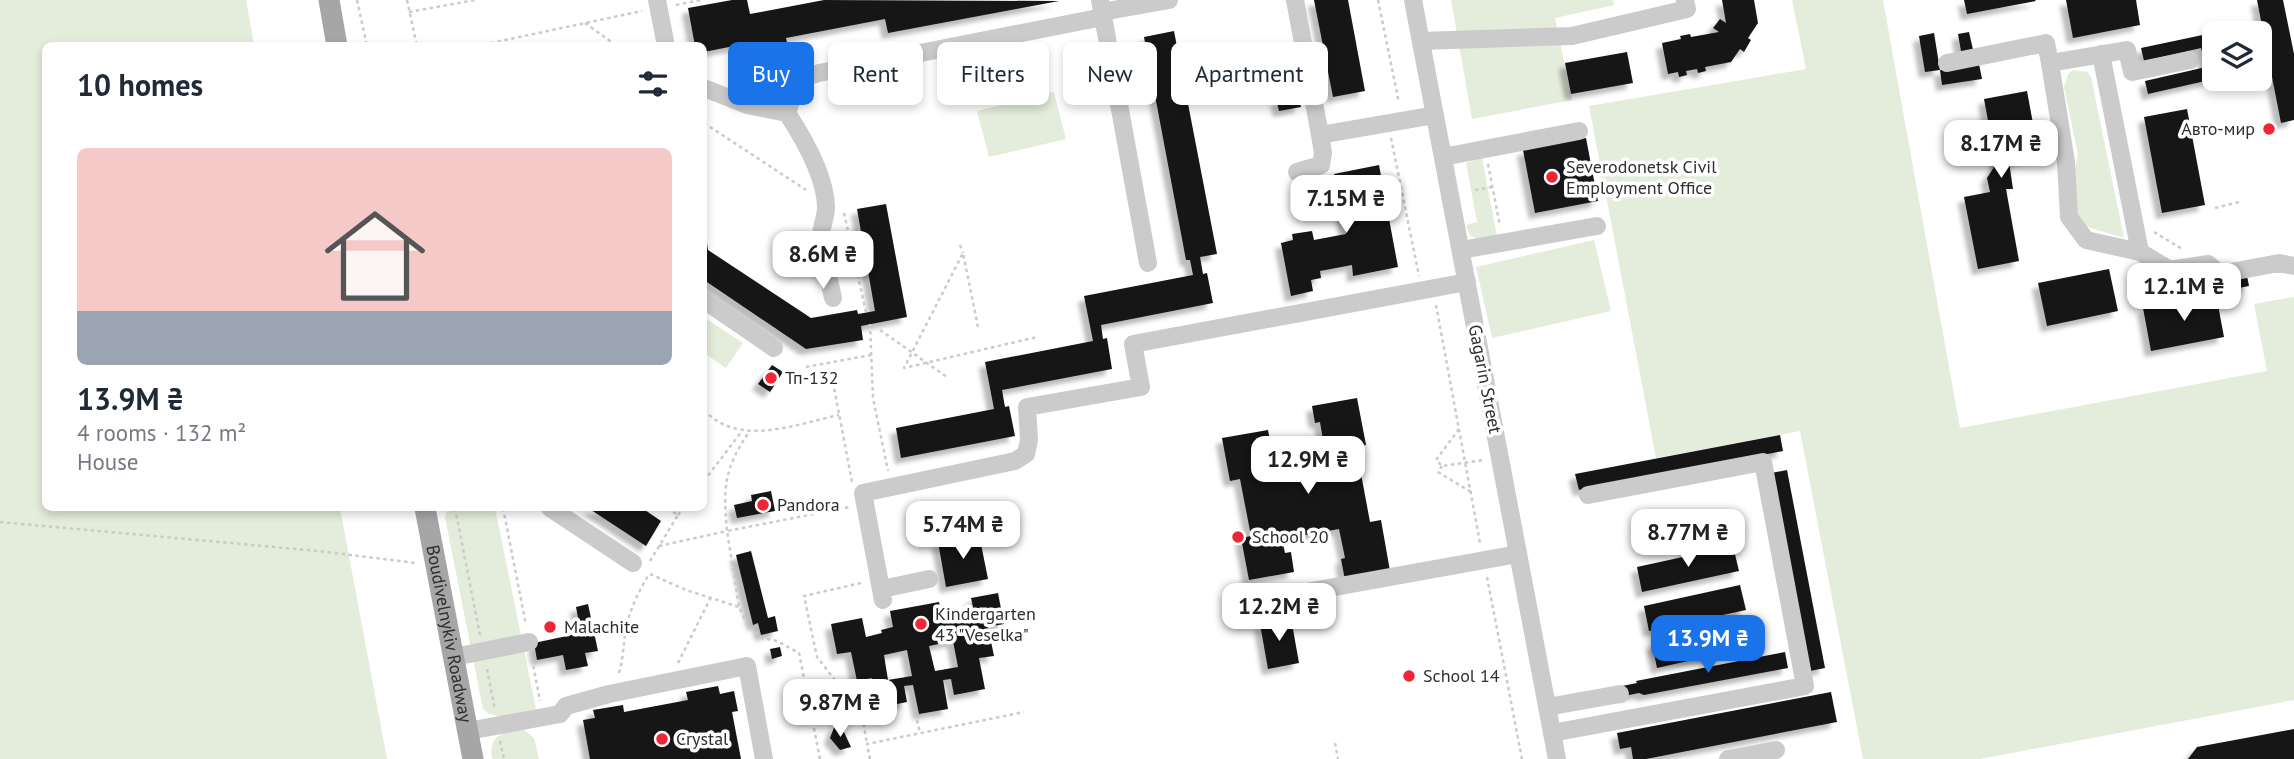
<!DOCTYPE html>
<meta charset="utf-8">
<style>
body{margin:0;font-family:"PT Sans",sans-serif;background:#f2f2f3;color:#1f2937;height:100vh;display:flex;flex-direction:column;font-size:26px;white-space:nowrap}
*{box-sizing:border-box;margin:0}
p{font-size:23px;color:#747a83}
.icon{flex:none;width:38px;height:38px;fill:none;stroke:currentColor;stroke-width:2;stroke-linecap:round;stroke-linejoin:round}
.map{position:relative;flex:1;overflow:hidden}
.panel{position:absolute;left:42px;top:42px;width:665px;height:469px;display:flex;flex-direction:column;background:#fff;border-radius:10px;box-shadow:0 4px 10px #0003}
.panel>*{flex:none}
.top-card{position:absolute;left:728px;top:42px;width:665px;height:63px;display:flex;gap:14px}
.buttons{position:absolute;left:2202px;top:21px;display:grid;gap:14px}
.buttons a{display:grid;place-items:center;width:70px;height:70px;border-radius:10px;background:#fff;box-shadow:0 4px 10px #0003;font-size:35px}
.price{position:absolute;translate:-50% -60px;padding:0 16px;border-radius:14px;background:#fff;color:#222;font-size:23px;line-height:46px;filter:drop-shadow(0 2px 4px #0008)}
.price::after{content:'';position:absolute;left:50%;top:42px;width:21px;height:16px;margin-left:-10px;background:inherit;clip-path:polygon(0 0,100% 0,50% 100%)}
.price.current{background:#1a73e8;color:#fff}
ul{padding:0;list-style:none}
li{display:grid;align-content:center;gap:14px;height:371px;padding:0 35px}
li+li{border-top:2px solid #e0e1e3}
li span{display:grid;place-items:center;height:217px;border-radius:10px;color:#555}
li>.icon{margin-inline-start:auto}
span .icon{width:126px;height:126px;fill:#fffc;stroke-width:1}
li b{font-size:30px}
h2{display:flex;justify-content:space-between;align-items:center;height:84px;padding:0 35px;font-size:30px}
.chip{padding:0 24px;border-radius:10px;background:#fff;box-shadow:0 4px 10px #0003;font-size:24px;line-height:63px}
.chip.current{background:#1a73e8;color:#fff}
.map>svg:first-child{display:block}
</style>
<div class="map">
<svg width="2294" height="759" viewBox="0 0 2294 759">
<defs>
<filter id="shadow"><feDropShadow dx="-6" dy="6" stdDeviation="2" flood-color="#0004"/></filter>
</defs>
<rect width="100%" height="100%" fill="#fff"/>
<g fill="#e4ecdb">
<path d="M0,0h246l8,45 -208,1v462h294l47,251h-387z"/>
<path d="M1451,0h162l1,5 -59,13 17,82 -100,19z"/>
<path d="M1792,0h91l77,428 307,-57 -13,-67 40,-7v403l-314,59h-117l-63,-328 -144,27 -67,-352 217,-37z"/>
<path d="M1037,55l6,31 -68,14 -6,-31z"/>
<path d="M2073,70l14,2 4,5 33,161 -43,-13 -7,-16 -1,-30 5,-24 -14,-68 4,-13z"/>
<path d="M1054,92l12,47 -77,18 -12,-46z"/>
<path d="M1482,158l15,78 -18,4 -9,-5 -4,-10 11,-3 -11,-59z"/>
<path d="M1594,240l17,71 -119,27 -16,-71z"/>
<path d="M708,320l35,23 -17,25 -22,-15v-27z"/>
<path d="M448,508h47l41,201c-17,4 -40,14 -53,0l-38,-192z"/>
<path d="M523,729l11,9 5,21h-47c-4,-25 11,-26 31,-30z"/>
</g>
<g fill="#151515" fill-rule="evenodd" filter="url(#shadow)">
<path d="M732,0h15l3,14 74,-14 235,1 -171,32 -3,-14 -99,19 6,30 -23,5 -2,-9 -24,4 -4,-23 -35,7v-6h-9l-7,-38z"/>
<path d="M1314,0h34l17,91 -32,6z"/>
<path d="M1722,0h32l4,23 -10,15 3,2 -7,12 -4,-3 -9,13 -26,5 1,4 -8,2 -1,-4 -11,2 1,4 -8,2 -1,-5 -10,2 -6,-31 19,-4 -1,-3 10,-2 1,3 28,-5 -6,-4 7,-9 6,4z"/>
<path d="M1964,0h71l1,1 -69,13z"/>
<path d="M2066,0h70l4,25 -67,13z"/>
<path d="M2257,0h26l11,54v66l-13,3z"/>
<path d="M1174,31l43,223 -17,3 3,17 4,-1 6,30 -112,22 2,14 4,-1 5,31 -110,21 3,17 4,-1 6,30 -114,22 -5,-30 98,-19 -9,-47 108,-21 -9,-45 109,-21 -3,-15h-4l-42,-223z"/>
<path d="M1969,32l5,22 -12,3 -4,-23z"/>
<path d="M1934,33l6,37 -15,2 -6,-36z"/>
<path d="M2212,33l2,46 -66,15 -3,-13 61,-14 -5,-19 -57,13 -3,-13z"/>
<path d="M1627,52l6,31 -62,11 -6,-31z"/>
<path d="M1979,64l3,15 -40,6 -2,-15z"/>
<path d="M2027,91l12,65 -30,6 4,27h-7l13,72 -41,8 -14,-72 26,-5 -3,-14 9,-14 -12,-65z"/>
<path d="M1298,95l3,12 -22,4 -3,-12z"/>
<path d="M2187,109l18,96 -43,8 -18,-96z"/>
<path d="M1586,138l12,63 -63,12 -12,-63z"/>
<path d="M1379,165l19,102 -45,9 -1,-11 -32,6 1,7 -10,2 2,11 -22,5 -10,-53 12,-3 -1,-6 20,-3 2,9 32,-6 -12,-60z"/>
<path d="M886,204l21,113 -46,9 2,14 -57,9 -102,-69 1,-50 3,20 103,68 46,-8 1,4 17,-3 -18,-102z"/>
<path d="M2109,269l9,42 -71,15 -9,-43z"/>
<path d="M2247,276l2,10 -15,3 -2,-11z"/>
<path d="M2216,294l8,43 -73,14 -8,-43z"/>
<path d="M772,365l11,7 -13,20 -12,-8z"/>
<path d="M1357,398l9,47 -10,2 14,75 11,-2 9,51 -45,9 -4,-21 4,-1 -6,-29 -57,10 3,14 6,-1 3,20 -45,8 -8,-42 10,-2 -11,-57 -10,2 -8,-43 46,-8 3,17 -5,1 3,15 56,-11 -5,-30 -5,1 -3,-17z"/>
<path d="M1780,435l3,16 -204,39 -4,-16z"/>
<path d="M1787,470l38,198 -15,3 -39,-198z"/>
<path d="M771,491l4,20 -38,7 -3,-13 18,-4 -1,-6z"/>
<path d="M588,508h54l19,13 -15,25z"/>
<path d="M979,534l9,45 -42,8 -8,-45z"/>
<path d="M1733,546l6,25 -97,21 -5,-25z"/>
<path d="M751,551l17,67 7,-2 3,15 -17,4 -3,-12 -5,2 -17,-70z"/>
<path d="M1740,585l6,25 -97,21 -5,-25z"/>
<path d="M998,593l6,31 -16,3 6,29 -15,2 6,31 -31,6 -3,-16 -8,1 5,29 -29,5 -6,-29 -9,1 3,16 -30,6 -5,-30 -15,3 -6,-29 -14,2 -6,-30 31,-6 4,19 16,-4 -1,-3 12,-3 -3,-16 49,-9 3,16 12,-3 1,5 20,-4 -4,-18zM953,641l5,26 -23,4 -6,-25zM907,650l5,26 -24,4 -4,-25z"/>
<path d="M588,604l10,47 -13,2 3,13 -22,4 -3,-15 -26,5 -3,-17 47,-10 -5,-26z"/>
<path d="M1291,618l8,45 -31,6 -8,-45z"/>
<path d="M1748,622l6,24 -97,22 -5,-25z"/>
<path d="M780,647l2,9 -10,3 -2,-10z"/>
<path d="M1785,652l3,16 -144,27 -5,-2 -15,3 -2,-10 15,-3 -1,-2z"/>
<path d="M718,686l2,8 14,-3 4,20 -6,1 9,47h-151l-7,-39 12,-2 -2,-8 30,-5 1,7 64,-12 -2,-8z"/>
<path d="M1831,692l6,30 -191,37h-13l-2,-12 -11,2 -3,-16z"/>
<path d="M835,725l8,5 8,17 -11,3 -10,-12z"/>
<path d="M2294,729v30h-106l9,-12z"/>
</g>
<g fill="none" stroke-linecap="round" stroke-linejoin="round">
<g stroke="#cbcbcb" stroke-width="2.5" stroke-dasharray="3.5 3.5" stroke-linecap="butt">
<path d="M357,0l10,46"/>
<path d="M407,0l10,46"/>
<path d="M1378,0l21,103"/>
<path d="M676,5l24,-5"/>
<path d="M409,12l66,-12"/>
<path d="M585,23l32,23"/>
<path d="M477,46l165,-35"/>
<path d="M704,123l102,67"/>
<path d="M1391,138l28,138"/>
<path d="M1488,164l12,62"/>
<path d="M1475,190l17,-3"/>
<path d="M2215,208l24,-6"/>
<path d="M844,213l22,99"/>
<path d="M2154,232l30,18"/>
<path d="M960,245l3,8"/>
<path d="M1436,305l44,238"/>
<path d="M870,324l3,74 15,73"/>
<path d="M978,327l-15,-74 -59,115 133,-31"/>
<path d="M880,330l67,47"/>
<path d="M790,347l12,7"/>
<path d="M806,367l65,-12"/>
<path d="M833,382l19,100"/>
<path d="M704,410c35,38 92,14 135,5"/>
<path d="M1459,429l-23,31 6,6 42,-6"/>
<path d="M1442,466l-4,6 33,20"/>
<path d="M704,481l38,-50"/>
<path d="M455,508l25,127"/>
<path d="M503,508l23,117"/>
<path d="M678,515l5,-7"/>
<path d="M0,522l318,29 98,12"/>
<path d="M659,546l68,-15c-4,-44 -3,-62 22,-99"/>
<path d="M650,561l28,-46 -11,-7"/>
<path d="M650,574l36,16 53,17"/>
<path d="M1487,577l35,182"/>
<path d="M861,583l-57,13 13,61 45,58 5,29"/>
<path d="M532,659l8,42"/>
<path d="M678,663l33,-66"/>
<path d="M487,669l8,41"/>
<path d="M619,673c4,-13 4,-24 6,-38 3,-23 13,-42 24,-61"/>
<path d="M808,700l34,-8"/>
<path d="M917,720l3,13"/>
<path d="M500,741l4,18"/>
<path d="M1335,743l3,16"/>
<path d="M820,759l-21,-106 -22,-12 -15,-3 -14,-12 -9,-19 -12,-76 123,-24"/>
<path d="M870,759l-3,-15 157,-32"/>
</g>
<g stroke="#cbcbcb" stroke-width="18">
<path d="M657,0l9,46"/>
<path d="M1100,0l48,263"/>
<path d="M1295,0l25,135 115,-20"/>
<path d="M1413,0l144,759"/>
<path d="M1102,12l67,-12"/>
<path d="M1421,41l151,-5 115,-27 -2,-9"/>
<path d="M2101,54l39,198"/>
<path d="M2190,60l-58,12 -5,-22 -77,13 16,99 3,55 17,23 54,12 30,18 38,-6 12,10 59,-11 15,3"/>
<path d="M1947,63l99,-20 4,20"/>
<path d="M704,88l43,17 40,8c17,26 39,64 39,95 0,10 -6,21 -5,31 2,20 8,40 12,59"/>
<path d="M787,113l12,-34 20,-6 284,-56"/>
<path d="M1443,157l136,-26"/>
<path d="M1297,172l24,-7 2,-12 -3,-18"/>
<path d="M1461,250l136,-24"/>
<path d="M704,300l70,48"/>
<path d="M550,508l83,55"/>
<path d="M882,589l47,-10"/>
<path d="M1268,599l250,-45"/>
<path d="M883,600l-20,-107 152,-32 11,-7 3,-14 -2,-33 114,-20 -8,-43 334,-62"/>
<path d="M454,657l75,-15"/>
<path d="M1547,707l73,-13"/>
<path d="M468,731l92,-17 6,-8 43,-12 138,-28 17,93"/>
<path d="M1552,733l253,-47 -42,-224 -175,33"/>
<path d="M1728,759l48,-9"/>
</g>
<g stroke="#a6a6a6" stroke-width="21">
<path d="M329,0l8,46"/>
<path id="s1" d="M425,508l48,251"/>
</g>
</g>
<g fill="#f02536" stroke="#fff" stroke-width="2.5">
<circle cx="2269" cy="129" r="7"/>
<circle cx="1552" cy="177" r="7"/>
<circle cx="771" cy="378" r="7"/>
<circle cx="763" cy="505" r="7"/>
<circle cx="1238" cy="537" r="7"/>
<circle cx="921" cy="624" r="7"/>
<circle cx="550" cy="627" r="7"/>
<circle cx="1409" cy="676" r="7"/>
<circle cx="662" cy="739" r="7"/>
</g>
<g text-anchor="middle" stroke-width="7" stroke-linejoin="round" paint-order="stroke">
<g font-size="18" fill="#2e2e2e" stroke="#fff" text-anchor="start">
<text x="2255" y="135" text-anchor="end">Авто-мир</text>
<text x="1566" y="173">Severodonetsk Civil<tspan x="1566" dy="21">Employment Office</tspan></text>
<text x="785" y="384">Тп-132</text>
<text x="777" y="511">Pandora</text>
<text x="1252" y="543">School 20</text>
<text x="935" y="620">Kindergarten<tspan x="935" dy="21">43 "Veselka"</tspan></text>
<text x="564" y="633">Malachite</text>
<text x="1423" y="682">School 14</text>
<text x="676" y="745">Crystal</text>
</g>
<g font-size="18" fill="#2e2e2e" stroke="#fff">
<text transform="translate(1485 379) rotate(79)" y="6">Gagarin Street</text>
<text dy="6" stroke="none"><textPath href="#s1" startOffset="128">Boudivelnykiv Roadway</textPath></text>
</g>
</g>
</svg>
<div class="buttons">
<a><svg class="icon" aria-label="layers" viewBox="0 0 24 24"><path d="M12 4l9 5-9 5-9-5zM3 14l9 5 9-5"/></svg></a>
</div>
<b class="price" style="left:2001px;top:180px">8.17M ₴</b>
<b class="price" style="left:1346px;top:235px">7.15M ₴</b>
<b class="price" style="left:823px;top:291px">8.6M ₴</b>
<b class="price" style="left:2184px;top:323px">12.1M ₴</b>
<b class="price" style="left:1308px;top:496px">12.9M ₴</b>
<b class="price" style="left:963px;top:561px">5.74M ₴</b>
<b class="price" style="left:1688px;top:569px">8.77M ₴</b>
<b class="price" style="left:1279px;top:643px">12.2M ₴</b>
<b class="price current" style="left:1708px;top:675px">13.9M ₴</b>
<b class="price" style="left:840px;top:739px">9.87M ₴</b>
<div class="top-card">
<a class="chip current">Buy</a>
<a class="chip">Rent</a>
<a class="chip">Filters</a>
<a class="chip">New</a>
<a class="chip">Apartment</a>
</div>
<section class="panel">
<h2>10 homes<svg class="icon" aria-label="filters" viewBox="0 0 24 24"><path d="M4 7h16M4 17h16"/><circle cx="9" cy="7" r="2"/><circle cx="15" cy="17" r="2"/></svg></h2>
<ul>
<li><span style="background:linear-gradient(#f6c9c9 75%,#9aa5b1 0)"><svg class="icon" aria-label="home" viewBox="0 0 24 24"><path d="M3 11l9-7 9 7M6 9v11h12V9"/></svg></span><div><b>13.9M ₴</b><p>4 rooms · 132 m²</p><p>House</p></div></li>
</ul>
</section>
</div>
